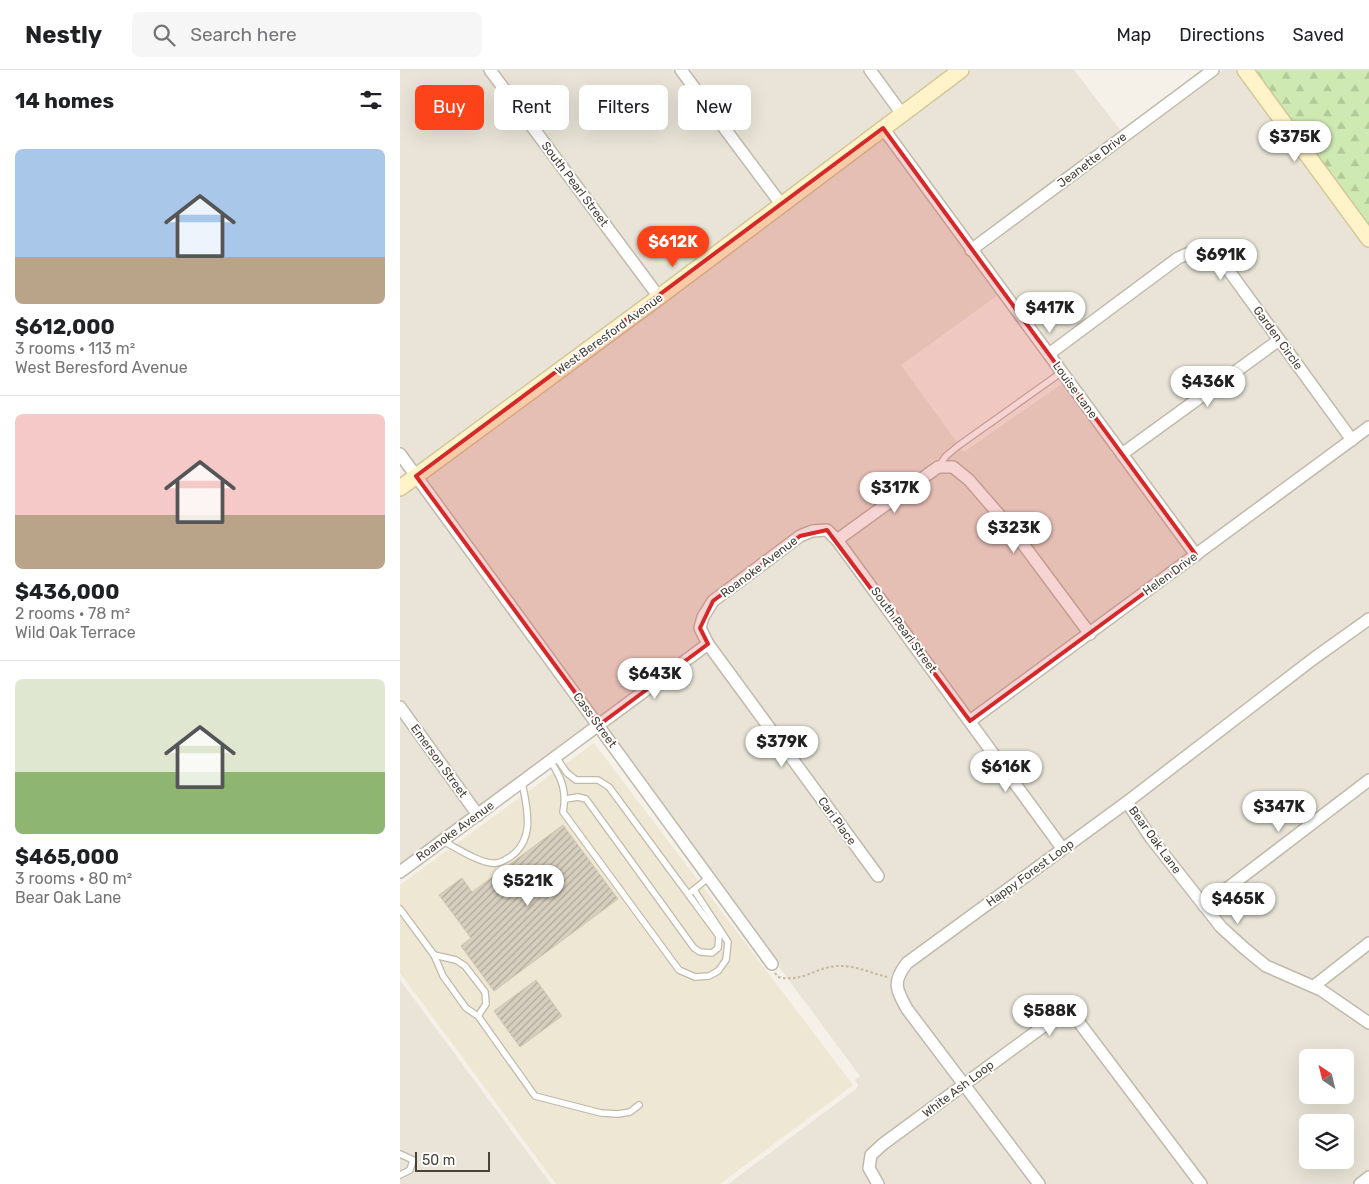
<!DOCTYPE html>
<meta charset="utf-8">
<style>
body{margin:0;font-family:Rubik,sans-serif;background:#f6f6f6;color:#202124;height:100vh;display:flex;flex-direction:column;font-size:19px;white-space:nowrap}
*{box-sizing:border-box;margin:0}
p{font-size:16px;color:#757577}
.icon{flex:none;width:28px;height:28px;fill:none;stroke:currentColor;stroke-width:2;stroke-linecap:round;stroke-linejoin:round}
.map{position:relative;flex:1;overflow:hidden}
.side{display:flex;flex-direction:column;background:#fff;width:400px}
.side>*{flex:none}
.banner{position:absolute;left:15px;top:15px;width:475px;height:45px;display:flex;gap:10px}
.needle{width:32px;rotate:325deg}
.tools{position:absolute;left:899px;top:979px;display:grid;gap:10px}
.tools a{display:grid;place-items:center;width:55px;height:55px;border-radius:8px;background:#fff;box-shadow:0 5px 20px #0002;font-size:25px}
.scale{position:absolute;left:15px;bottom:12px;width:75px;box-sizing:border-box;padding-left:5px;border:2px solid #484237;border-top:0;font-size:14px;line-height:18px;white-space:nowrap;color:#484237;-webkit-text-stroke:4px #fff;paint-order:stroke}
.price{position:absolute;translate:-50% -42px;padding:0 11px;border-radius:18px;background:#fff;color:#222;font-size:16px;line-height:32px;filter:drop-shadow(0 1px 2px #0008)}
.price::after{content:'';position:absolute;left:50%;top:30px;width:15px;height:11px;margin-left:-8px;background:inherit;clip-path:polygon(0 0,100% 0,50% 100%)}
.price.on{background:#fc4319;color:#fff}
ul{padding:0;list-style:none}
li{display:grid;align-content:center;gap:10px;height:265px;padding:0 15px}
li+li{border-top:1px solid #e0e0e0}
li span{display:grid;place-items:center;height:155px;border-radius:8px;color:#555}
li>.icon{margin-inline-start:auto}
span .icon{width:90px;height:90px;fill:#fffc;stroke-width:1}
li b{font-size:21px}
h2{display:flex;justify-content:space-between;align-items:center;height:60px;padding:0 15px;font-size:21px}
.pill{padding:0 18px;border-radius:8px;background:#fff;box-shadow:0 5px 20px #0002;font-size:18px;line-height:45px}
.pill.on{background:#fc4319;color:#fff}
header{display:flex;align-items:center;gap:30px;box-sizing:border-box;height:70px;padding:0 25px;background:#fff;border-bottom:1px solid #e0e0e0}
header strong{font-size:24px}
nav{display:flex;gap:28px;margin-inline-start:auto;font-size:18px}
.search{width:350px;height:45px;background:#f6f6f6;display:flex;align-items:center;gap:12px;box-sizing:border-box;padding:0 18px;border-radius:8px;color:#757577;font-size:19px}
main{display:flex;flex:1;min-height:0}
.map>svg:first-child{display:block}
</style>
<header>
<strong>Nestly</strong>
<div class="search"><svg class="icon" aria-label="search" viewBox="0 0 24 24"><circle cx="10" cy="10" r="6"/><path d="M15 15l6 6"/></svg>Search here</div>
<nav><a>Map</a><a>Directions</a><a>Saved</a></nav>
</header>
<main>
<section class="side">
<h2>14 homes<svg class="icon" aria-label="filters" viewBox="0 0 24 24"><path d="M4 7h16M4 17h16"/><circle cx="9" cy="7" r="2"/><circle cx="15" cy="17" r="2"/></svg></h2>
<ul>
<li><span style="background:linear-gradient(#a9c7e8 70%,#b9a48a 0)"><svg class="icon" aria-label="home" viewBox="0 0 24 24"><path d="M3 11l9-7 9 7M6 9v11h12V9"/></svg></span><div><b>$612,000</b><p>3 rooms · 113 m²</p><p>West Beresford Avenue</p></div></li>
<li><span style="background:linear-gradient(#f6c9c9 65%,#b9a48a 0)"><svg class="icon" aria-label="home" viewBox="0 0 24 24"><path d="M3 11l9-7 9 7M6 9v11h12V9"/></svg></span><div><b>$436,000</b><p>2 rooms · 78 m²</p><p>Wild Oak Terrace</p></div></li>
<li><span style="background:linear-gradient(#dfe7d0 60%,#8fb573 0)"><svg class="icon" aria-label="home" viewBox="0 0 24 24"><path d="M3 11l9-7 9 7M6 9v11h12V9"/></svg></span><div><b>$465,000</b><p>3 rooms · 80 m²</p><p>Bear Oak Lane</p></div></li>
</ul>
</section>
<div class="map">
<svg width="969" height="1114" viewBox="0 0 969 1114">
<defs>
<pattern id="forest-firs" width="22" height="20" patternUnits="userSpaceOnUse" patternTransform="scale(1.25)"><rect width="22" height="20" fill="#cee9b2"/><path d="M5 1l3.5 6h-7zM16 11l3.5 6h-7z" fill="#b2c99a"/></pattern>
<pattern id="building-hatch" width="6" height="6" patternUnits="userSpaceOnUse" patternTransform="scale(1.25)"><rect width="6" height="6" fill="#d6cebe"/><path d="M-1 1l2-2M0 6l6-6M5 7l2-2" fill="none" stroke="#b0a99b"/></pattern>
</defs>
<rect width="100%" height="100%" fill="#f5f1e9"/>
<g fill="#e9e4d7" fill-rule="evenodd">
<path d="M0,0h84l168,226 -235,172 -17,-22z"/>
<path d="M96,0h179l98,133 -113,87z"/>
<path d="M288,0h175l32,42 -113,85z"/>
<path d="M476,0h75l-48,36z"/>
<path d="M571,0h103l47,61 -150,111 -81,-112z"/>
<path d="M823,0h16l130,178v172l-17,12 -124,-171 -15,-14 -19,-3 -19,9 -125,94 -72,-95z"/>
<path d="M482,66l116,159 -97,70 63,87 99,-69 125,171 -98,72 -134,-164 -17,-3 -7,2v3l-95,69 -11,-8 -18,-1 -98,72 -12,17 -3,13 6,16 -102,75 -175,-239z"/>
<path d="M798,185l13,3 9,9 51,71 -148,108 -66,-90 124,-93z"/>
<path d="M878,278l66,90 -147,109 -67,-91z"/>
<path d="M969,365v749h-641l128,-95 2,-4 -3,-5 5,-4 -81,-109 1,-2 -174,-239 101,-74 170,232 8,-6 -173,-236 -6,-14 2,-8 9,-15 86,-64 10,-5h12l145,192zM908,988h37v37h-37zM908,1052h37v38h-37z"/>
<path d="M540,402h11l14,12 45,52 72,96 -111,81 -127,-171z"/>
<path d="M16,414l175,239 -112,84 -79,-109v-203z"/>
<path d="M0,646l71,97 -71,51z"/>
<path d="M0,910l151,204h-151z"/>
</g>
<path fill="#eee7d3" d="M194,673l259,342 -133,99h-164l-156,-211v-88z"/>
<path fill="url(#forest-firs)" d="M852,0h117v160z"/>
<g fill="url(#building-hatch)" stroke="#d1c6b1">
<path d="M163,755l55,74 -124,92 -33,-45 10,-8 -32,-43 23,-17 10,14z"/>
<path d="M136,910l26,36 -42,31 -26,-36z"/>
</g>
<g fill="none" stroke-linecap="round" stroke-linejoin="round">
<defs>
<g id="lane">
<path d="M538,397l8,-11 12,-10 104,-74"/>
<path d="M156,687l11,16 9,7h22l11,7 110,149 -1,12 -6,5 -12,-1 -6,-4 -108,-149 -8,-2 -12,2"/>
<path d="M150,691c12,17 17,31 13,51l116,158 16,7 14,-1 9,-5 8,-11 2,-18 -34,-52"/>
<path d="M43,771c12,6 39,24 53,22 5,0 10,-4 14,-6 26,-18 17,-49 12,-75"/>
<path d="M291,822l17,-14"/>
<path d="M0,839l34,46 9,21 23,32 12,8 57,80 66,17 17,1 12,-2 9,-7"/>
<path d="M34,885l22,5 9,6 20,26 1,12 -8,12"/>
<path d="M0,1084l13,6 -3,10 -10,5"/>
</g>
<g id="street">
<path d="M90,0l169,227"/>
<path d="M281,0l100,134"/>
<path d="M470,0l32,44"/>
<path d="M483,58l313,427"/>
<path d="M571,180l242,-180"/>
<path d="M649,284l129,-96c22,-10 28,-12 46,6l128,176"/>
<path d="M0,384l372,510"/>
<path d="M722,384l157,-114"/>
<path d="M437,470l101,-73h15l16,13 45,52 76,102"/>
<path d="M308,574l170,232"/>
<path d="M0,637l78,108"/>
<path d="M570,651l399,-294"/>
<path d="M727,732l24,36 70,89 23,21 22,18 55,24 48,33"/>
<path d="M0,802l308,-228 -8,-16 3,-11 10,-16 87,-65 12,-5 15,-1 10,10 225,308"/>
<path d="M804,836l165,-126"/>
<path d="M914,916l55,-43"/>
<path d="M478,1114l-9,-16 2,-13 12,-11 173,-127 9,-2 13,6 123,163"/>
<path d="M639,1114l-132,-175c-11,-20 -15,-27 0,-46l220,-161 186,-143 56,-40"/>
<path d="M960,1114l9,-7"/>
</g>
<g id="secondary">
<path d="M845,0l124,169"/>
<path d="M0,418l259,-191 302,-227"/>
</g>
</defs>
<use href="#lane" stroke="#c0baab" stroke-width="8"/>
<use href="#street" stroke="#c0baab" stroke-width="14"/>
<use href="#secondary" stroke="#d5c699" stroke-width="18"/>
<path stroke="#c2b69c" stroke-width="2" stroke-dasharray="2.5 2.5" stroke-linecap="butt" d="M375,903l3,4c25,6 37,-10 60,-11 16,-1 33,7 49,11"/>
<use href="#lane" stroke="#fff" stroke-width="5.5"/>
<use href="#street" stroke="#fff" stroke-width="11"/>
<use href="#secondary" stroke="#fff4c9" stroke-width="15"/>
</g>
<path fill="#d62828" fill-opacity="0.2" stroke="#d62828" stroke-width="4" stroke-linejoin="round" d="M483,58l313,427 -226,166 -143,-191 -27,6 -87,65 -13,27 8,16 -109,81 -183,-249z"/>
<g text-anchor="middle" stroke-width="4" stroke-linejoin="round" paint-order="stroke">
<g font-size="12" fill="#484237" stroke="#fff">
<text transform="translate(692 90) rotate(-37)" y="4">Jeanette Drive</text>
<text transform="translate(175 114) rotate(53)" y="4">South Pearl Street</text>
<text transform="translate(209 264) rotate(-36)" y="4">West Beresford Avenue</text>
<text transform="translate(878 268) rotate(54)" y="4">Garden Circle</text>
<text transform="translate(675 320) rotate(54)" y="4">Louise Lane</text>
<text transform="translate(359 497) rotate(-37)" y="4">Roanoke Avenue</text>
<text transform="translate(770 504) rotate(-36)" y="4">Helen Drive</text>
<text transform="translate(504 560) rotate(54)" y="4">South Pearl Street</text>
<text transform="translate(195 650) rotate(54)" y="4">Cass Street</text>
<text transform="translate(39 691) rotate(54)" y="4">Emerson Street</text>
<text transform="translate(437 751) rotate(54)" y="4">Cari Place</text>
<text transform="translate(55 761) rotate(-36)" y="4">Roanoke Avenue</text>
<text transform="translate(755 770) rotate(54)" y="4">Bear Oak Lane</text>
<text transform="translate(630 803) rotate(-36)" y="4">Happy Forest Loop</text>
<text transform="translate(558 1019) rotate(-37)" y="4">White Ash Loop</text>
</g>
</g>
</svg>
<div class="tools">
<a><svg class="needle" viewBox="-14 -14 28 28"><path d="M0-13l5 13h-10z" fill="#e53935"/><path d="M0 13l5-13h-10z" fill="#757577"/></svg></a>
<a><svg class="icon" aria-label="layers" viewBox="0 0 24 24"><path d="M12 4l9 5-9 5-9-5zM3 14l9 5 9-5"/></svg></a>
</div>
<div class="scale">50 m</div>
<b class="price" style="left:895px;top:93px">$375K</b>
<b class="price on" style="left:273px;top:198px">$612K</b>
<b class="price" style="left:821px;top:211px">$691K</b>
<b class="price" style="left:650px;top:264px">$417K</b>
<b class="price" style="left:808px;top:338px">$436K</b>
<b class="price" style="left:495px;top:444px">$317K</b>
<b class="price" style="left:614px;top:484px">$323K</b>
<b class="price" style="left:255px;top:630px">$643K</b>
<b class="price" style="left:382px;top:698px">$379K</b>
<b class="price" style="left:606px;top:723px">$616K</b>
<b class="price" style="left:879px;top:763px">$347K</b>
<b class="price" style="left:128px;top:837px">$521K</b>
<b class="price" style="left:838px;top:855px">$465K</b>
<b class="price" style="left:650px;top:967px">$588K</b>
<div class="banner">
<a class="pill on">Buy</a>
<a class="pill">Rent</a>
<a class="pill">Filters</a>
<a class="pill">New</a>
</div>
</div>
</main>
